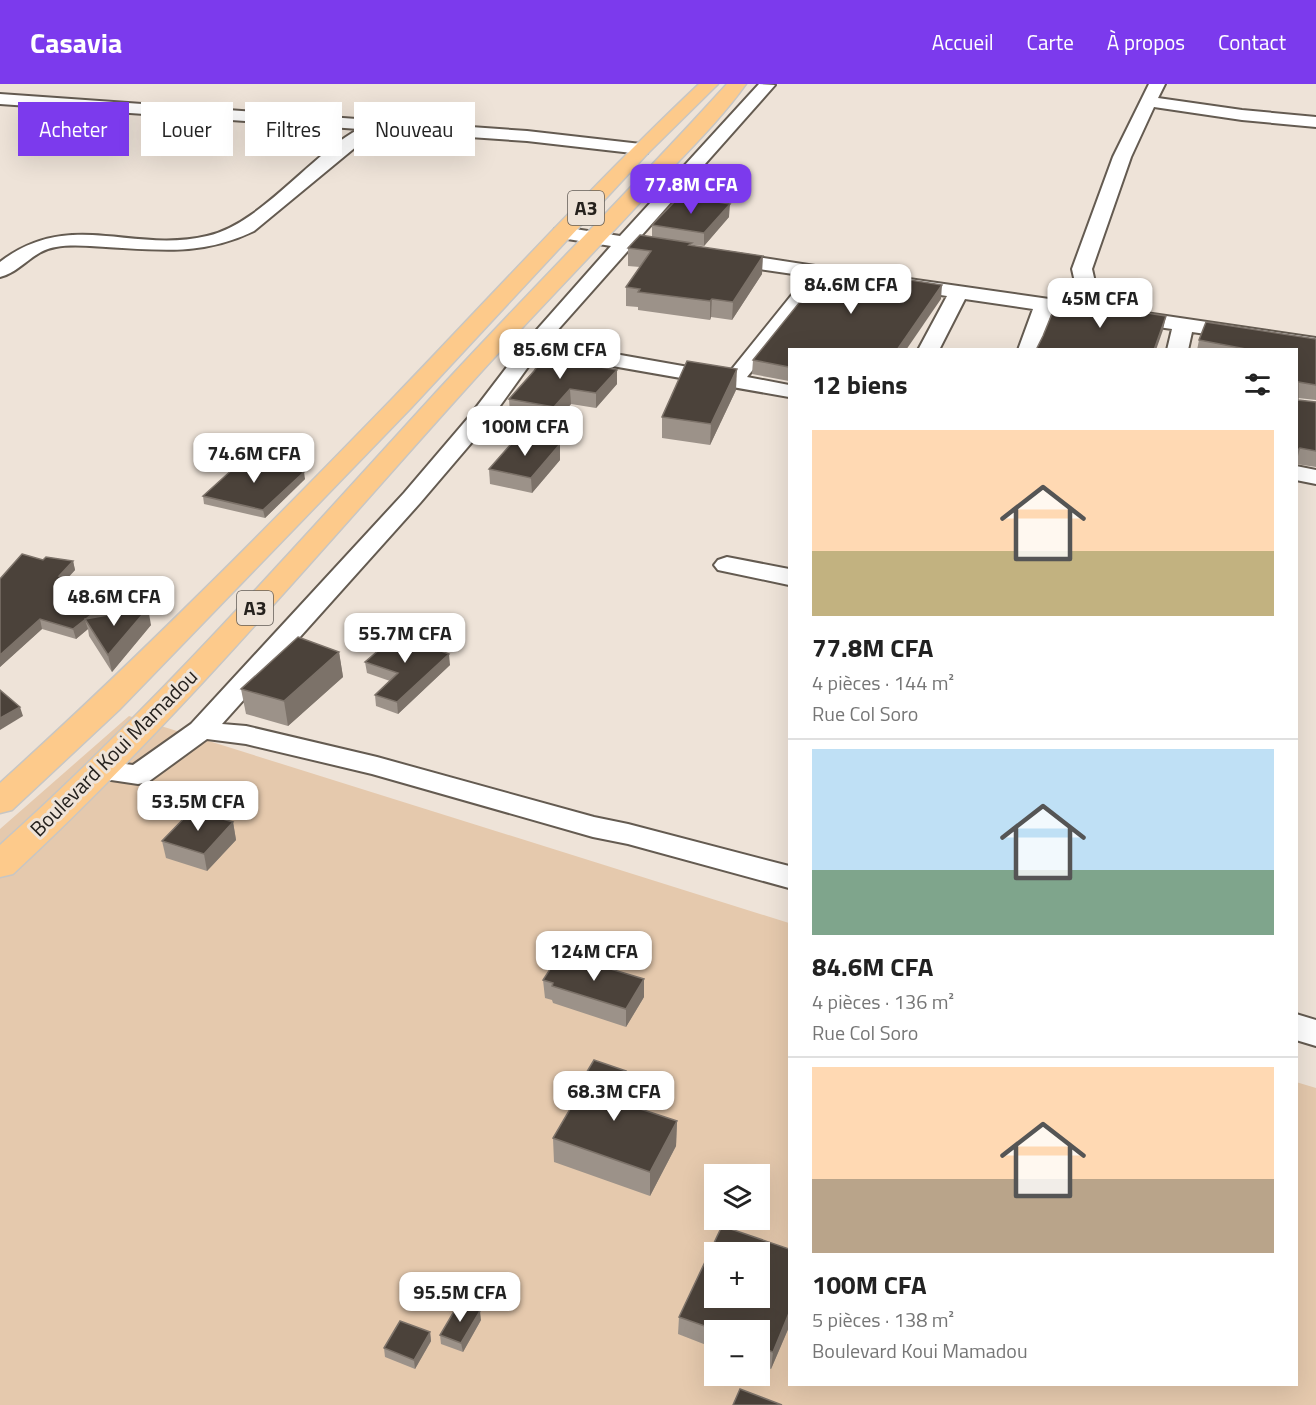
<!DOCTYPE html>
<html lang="fr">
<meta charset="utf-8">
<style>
body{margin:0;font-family:"Titillium Web",sans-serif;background:#f6f6f6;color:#222;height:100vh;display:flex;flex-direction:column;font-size:22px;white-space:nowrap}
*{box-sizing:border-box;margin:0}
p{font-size:20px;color:#767676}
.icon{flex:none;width:33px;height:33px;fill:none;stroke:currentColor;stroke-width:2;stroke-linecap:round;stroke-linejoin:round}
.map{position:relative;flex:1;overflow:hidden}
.details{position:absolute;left:788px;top:264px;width:510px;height:1038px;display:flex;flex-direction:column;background:#fff;border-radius:0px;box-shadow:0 6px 24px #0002}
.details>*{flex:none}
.banner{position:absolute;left:18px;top:18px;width:570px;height:54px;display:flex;gap:12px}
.tools{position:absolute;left:704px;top:1080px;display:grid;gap:12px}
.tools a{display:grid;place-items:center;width:66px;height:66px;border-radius:0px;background:#fff;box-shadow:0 6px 24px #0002;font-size:30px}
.price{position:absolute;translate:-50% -51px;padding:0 14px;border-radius:12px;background:#fff;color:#222;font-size:20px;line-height:39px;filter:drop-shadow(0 2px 3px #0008)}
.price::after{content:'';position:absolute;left:50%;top:36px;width:18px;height:14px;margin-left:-9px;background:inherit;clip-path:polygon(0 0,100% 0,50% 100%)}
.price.selected{background:#7c3aed;color:#fff}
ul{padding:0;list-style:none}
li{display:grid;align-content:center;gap:12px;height:318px;padding:0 24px}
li+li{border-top:2px solid #e0e0e0}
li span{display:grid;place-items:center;height:186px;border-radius:0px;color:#555}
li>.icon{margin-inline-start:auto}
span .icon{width:108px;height:108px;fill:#fffc;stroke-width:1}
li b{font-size:26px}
h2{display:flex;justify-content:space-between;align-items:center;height:72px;padding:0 24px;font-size:26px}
.pill{padding:0 21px;border-radius:0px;background:#fff;box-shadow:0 6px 24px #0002;font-size:21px;line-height:54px}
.pill.selected{background:#7c3aed;color:#fff}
header{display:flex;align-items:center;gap:36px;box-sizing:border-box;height:84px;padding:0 30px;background:#7c3aed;color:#fff}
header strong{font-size:28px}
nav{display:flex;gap:33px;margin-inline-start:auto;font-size:21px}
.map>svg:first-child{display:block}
</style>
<header>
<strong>Casavia</strong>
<nav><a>Accueil</a><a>Carte</a><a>À propos</a><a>Contact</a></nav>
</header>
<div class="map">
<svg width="1316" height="1321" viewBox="0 0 1316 1321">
<rect width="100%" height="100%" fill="#eee3d8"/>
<path fill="#e5c9ad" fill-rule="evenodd" d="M129,632l660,207v461h507v-302l20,6v317h-1316v-576zM714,1090h45v46h-45zM714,1168h45v46h-45zM714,1246h45v46h-45z"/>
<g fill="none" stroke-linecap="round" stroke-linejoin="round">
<defs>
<g id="street">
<path d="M759,0l16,1 -228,257 181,32 79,-98 -83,-12 -7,-2 -3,-4 3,-4 7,-2 143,22 3,4 -3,4 -7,2 -34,-5 -79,98 42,8v12l-251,-44 -54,75 -64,75 -198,221 24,2 131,31 217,60 34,7 161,42v22l-161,-44 -35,-7 -221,-63 -126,-30 -39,-5 -59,43 -10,2 -47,-7 -4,-7 4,-7 10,-2 32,4 58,-41 213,-231 64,-75 58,-76 85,-96 -56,-9 -2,-4 2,-4 7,-2 58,9z"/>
<path d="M1149,0h16l-7,14 84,12 74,7v10l-74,-7 -88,-13 -23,50 -39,112 5,22 8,16 211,31v12l-124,-18 -4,18h-21l5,-21 -120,-17 -13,38h-21l15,-41 -68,-10 -26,51h-21l29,-54 -52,-8 -3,-4 3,-4 7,-2 182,26 -7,-13 -5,-22 41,-112z"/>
<path d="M0,10l527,37 114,13 6,1 2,4 -2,4 -6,1 -114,-13 -146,-10 -18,10 -109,90c-52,25 -93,19 -148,16 -17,-1 -34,-3 -50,0 -23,3 -35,25 -56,30v-15c70,-54 132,-8 207,-26 54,-12 102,-80 152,-107l-359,-25z"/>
<path d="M1296,382l20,4v14l-20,-4z"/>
<path d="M727,473l62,12v16l-71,-15 -4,-5 4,-5z"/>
<path d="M1296,930l20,6v26l-20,-6z"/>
</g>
<g id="primary">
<path d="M699,0h19l-70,69 -237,255 -292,302 -107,100 -12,3v-30c136,-123 266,-254 394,-386 101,-105 199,-213 305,-313z"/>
<path d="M727,0h19c-25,35 -57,66 -86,97 -59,64 -119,126 -178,190 -154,170 -300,346 -469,503l-13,3v-32c154,-138 290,-293 429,-445 98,-107 201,-209 298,-316z"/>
</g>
</defs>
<use href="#street" stroke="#645b51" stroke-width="4"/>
<use href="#primary" stroke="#c7c6c4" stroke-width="3"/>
<use href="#street" fill="#fff" fill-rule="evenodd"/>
<use href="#primary" fill="#fdca8b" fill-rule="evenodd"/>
</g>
<g fill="#9c9289">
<path d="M729,133l-25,29 -12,-1 70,29 -30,46 -21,-3 -1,3 -72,-10v-3l-12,-1v-19l14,-20 -12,-1v-18l24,-11v-12z"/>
<path d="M941,215l-152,51v31l-37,-7 1,-14z"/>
<path d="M1316,255v61l-18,-2v2l18,2v65l-20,-3v-114h-99l2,-10z"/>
<path d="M575,273l1,6 41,7v14l-21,24 -25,-4 -16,18 -45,-8 -1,-15z"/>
<path d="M736,306l-26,55 -48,-7v-21z"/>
<path d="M560,360v16l-28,33 -42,-9 -1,-15z"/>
<path d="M305,395l-40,39 -61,-14 -1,-8z"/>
<path d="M73,477l2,9 -7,8 51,15 2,9 -17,14 47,9 -39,47 -23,-36 -1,-7 -12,10 -34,-10 -42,38v-88z"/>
<path d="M427,556v6l23,19 -52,49 -22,-8 -1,-11 15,-14 -23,-8 -2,-11z"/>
<path d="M339,568l4,25 -55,49 -42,-12 -5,-25z"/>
<path d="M233,738l3,18 -29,31 -41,-13 -4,-17z"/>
<path d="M543,896l101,17 -18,30 -73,-24 -1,-3 -7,-2z"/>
<path d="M582,996l44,15 -4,8 55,18 -1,25 -26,50 -96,-34 -1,-24 29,-49z"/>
<path d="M789,1165v78l-18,42 -12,-4v-35h-45v18l-36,-14 1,-17z"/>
<path d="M481,1236l-18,32 -22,-8 -1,-9z"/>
<path d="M430,1248l1,9 -16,28 -30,-12 -1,-9z"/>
</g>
<g fill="#7c7269">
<path d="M730,120l-1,13 -25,29v-13z"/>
<path d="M763,172l-1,18 -30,46 1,-18z"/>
<path d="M942,201l-1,14 -35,51h-9z"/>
<path d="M712,215l-1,18 -1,3v-19z"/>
<path d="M1166,232l-3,14 -7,20h-2z"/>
<path d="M737,285l-1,21 -26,55 1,-21z"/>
<path d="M617,286v14l-21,24v-15z"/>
<path d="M570,305l1,15 -16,18 -1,-15z"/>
<path d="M560,360v16l-28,33 -1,-15z"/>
<path d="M1300,364l-4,16v-7l2,-7z"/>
<path d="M304,388l1,7 -40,39 -2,-8z"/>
<path d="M73,477l2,9 -14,15 -2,-9z"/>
<path d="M119,509l2,9 -31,25 -5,-7z"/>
<path d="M148,524l3,17 -39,47 -4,-17z"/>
<path d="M40,535l2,10 -42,38v-12z"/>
<path d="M85,536l3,9 -12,10 -3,-10z"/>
<path d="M339,568l4,25 -55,49 -4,-25z"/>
<path d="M449,570l1,11 -52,49 -1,-12z"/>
<path d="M20,623l3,9 -23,14v-12z"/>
<path d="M233,738l3,18 -29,31 -3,-17z"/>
<path d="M644,895v18l-18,30v-18z"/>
<path d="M626,987v24l-15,28 -1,-24z"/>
<path d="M677,1037l-1,25 -26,50v-24z"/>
<path d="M789,1220v23l-18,42 2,-17z"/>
<path d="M480,1227l1,9 -18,32 -2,-9z"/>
<path d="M430,1248l1,9 -16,28 -1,-9z"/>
</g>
<g fill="#4b423a" stroke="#7c7269" stroke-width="1.5" fill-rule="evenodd">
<path d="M680,112l50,8 -26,29 -52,-8z"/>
<path d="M640,151l52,8 -3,2 74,11 -30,46 -21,-3 -2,2 -72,-9 2,-3 -14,-2 25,-36 -23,-3z"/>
<path d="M828,183l114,18 -45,65h-108v17l-36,-7z"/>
<path d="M1058,215l108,17 -12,34h-118l7,-14z"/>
<path d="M1206,238l110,17v46l-18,-3v18l18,2v49l-16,-3 -2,2h-2v-100h-45l-52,-10z"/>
<path d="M546,269l29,4 -3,5 45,8 -21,23 -26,-4 -16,18 -45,-8 25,-28z"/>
<path d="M687,277l50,8 -26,55 -49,-7z"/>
<path d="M518,352l42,8 -29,34 -42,-9z"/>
<path d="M244,375l60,13 -41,38 -60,-14z"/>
<path d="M22,470l21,6 3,-3 27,4 -14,15 60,17 -46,36 -33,-10 -40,36v-76z"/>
<path d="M148,524l-40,47 -23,-36z"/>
<path d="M400,548l27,8 -4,4 26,10 -52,48 -22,-7 23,-22 -33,-11z"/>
<path d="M298,553l41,15 -55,49 -43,-12z"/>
<path d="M0,606l20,17 -20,11z"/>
<path d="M192,726l41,12 -29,32 -42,-13z"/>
<path d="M567,872l77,23 -18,30 -74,-23 1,-3 -10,-3 11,-17 7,2z"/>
<path d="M594,976l32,11 -16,28 67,22 -27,51 -97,-34 33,-56 -4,-2z"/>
<path d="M722,1142l67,23v64l-16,39 -14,-5v-17h-43l-37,-13zM714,1168h45v46h-45z"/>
<path d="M459,1219l21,8 -19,32 -21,-8z"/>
<path d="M400,1237l30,11 -16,28 -30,-12z"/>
<path d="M740,1305l42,16h-49z"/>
</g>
<g text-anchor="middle" stroke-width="6" stroke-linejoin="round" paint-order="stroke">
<g fill="#eee3d8" stroke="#625c56" stroke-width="1.5">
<rect x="568" y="107" width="36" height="34" rx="4.5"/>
<rect x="237" y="507" width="36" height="34" rx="4.5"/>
</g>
<g font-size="20" font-weight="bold" fill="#26221e">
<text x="586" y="131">A3</text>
<text x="255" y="531">A3</text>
</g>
<g font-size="21" fill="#26221e" stroke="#eee3d8">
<text transform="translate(114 669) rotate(-45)" y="7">Boulevard Koui Mamadou</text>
</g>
</g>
</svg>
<div class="tools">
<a><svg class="icon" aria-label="layers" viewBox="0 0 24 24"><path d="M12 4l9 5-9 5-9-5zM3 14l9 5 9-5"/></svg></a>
<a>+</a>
<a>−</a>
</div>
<b class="price selected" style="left:691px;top:131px">77.8M CFA</b>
<b class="price" style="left:851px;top:231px">84.6M CFA</b>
<b class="price" style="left:1100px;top:245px">45M CFA</b>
<b class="price" style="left:560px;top:296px">85.6M CFA</b>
<b class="price" style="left:525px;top:373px">100M CFA</b>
<b class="price" style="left:254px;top:400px">74.6M CFA</b>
<b class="price" style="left:114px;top:543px">48.6M CFA</b>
<b class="price" style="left:405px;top:580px">55.7M CFA</b>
<b class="price" style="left:198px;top:748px">53.5M CFA</b>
<b class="price" style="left:594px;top:898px">124M CFA</b>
<b class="price" style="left:614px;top:1038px">68.3M CFA</b>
<b class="price" style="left:460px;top:1239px">95.5M CFA</b>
<div class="banner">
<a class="pill selected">Acheter</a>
<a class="pill">Louer</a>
<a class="pill">Filtres</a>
<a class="pill">Nouveau</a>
</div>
<section class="details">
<h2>12 biens<svg class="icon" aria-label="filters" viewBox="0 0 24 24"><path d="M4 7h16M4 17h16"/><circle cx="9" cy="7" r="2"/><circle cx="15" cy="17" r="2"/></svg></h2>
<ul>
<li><span style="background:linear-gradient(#ffd9b3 65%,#c2b280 0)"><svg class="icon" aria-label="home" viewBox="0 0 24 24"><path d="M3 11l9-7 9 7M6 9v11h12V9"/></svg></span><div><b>77.8M CFA</b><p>4 pièces · 144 m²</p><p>Rue Col Soro</p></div></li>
<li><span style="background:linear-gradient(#bfe0f5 65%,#7fa58c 0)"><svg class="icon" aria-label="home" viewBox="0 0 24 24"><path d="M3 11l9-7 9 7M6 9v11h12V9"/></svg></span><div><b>84.6M CFA</b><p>4 pièces · 136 m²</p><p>Rue Col Soro</p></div></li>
<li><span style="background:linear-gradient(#ffd9b3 60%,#b9a48a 0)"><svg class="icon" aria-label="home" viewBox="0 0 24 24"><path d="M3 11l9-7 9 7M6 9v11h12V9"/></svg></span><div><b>100M CFA</b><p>5 pièces · 138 m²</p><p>Boulevard Koui Mamadou</p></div></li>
</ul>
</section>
</div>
